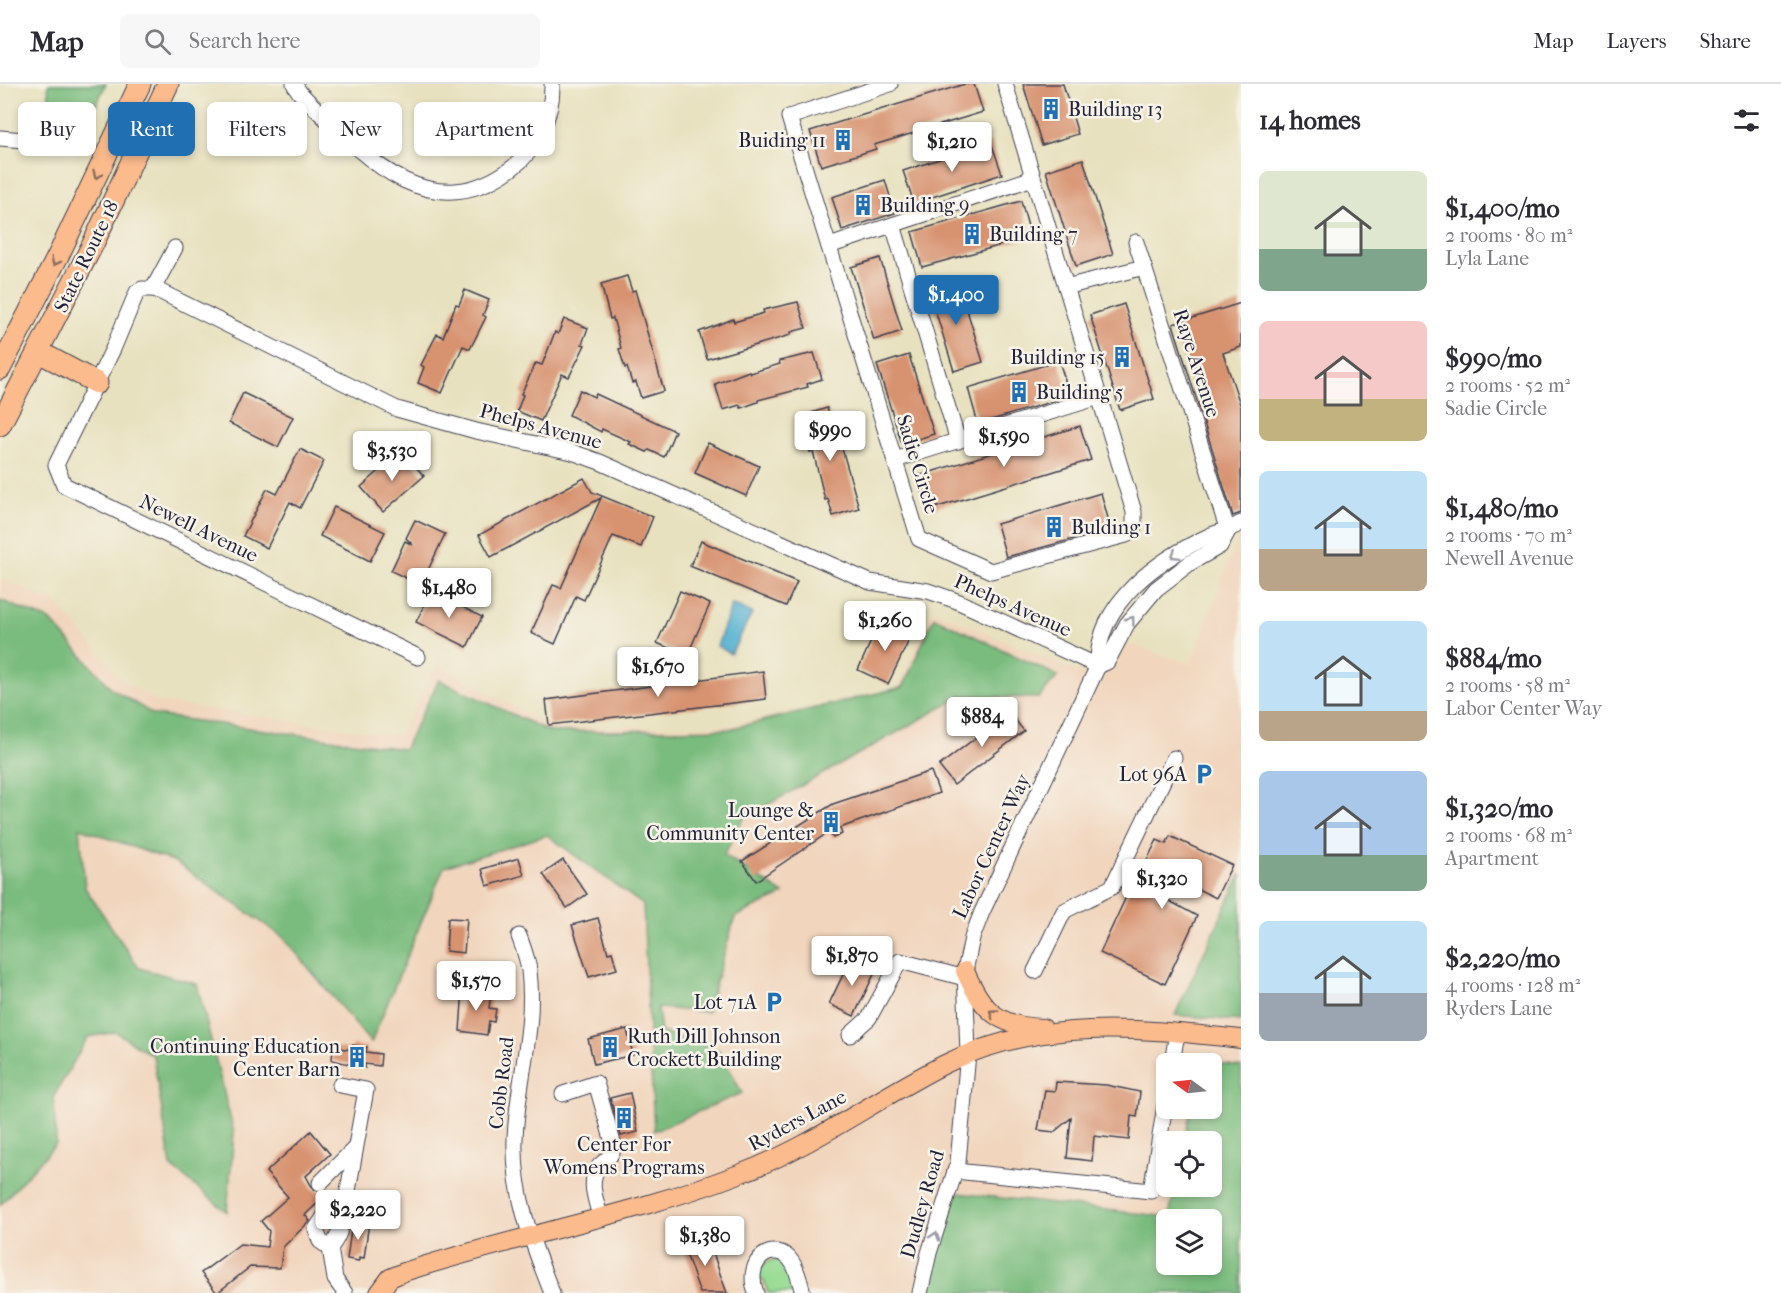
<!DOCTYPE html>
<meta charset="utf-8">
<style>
body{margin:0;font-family:"IM FELL French Canon",serif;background:#f7f7f7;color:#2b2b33;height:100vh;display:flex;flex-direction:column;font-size:22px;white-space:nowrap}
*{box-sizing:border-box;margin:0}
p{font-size:20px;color:#7c7c81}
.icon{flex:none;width:33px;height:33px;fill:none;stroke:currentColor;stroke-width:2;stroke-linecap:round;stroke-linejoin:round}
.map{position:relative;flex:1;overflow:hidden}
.side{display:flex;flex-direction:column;background:#fff;width:540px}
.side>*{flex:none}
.hud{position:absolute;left:18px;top:18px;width:570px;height:54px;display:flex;gap:12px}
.needle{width:39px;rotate:285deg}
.controls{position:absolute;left:1156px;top:969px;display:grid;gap:12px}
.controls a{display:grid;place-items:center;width:66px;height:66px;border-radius:9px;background:#fff;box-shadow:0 3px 9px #0003;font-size:30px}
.price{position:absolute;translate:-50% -51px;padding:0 14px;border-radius:6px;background:#fff;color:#222;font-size:20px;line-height:39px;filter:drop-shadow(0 2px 3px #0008)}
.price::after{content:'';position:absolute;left:50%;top:36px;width:18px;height:14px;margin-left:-9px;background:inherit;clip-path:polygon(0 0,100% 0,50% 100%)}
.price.selected{background:#1f6fb2;color:#fff}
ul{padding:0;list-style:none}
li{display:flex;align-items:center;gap:18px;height:150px;padding:0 18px}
li span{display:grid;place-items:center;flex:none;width:168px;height:120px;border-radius:9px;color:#555}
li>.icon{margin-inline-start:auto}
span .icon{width:72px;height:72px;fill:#fffc;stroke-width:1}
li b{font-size:26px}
h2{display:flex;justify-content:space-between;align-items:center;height:72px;padding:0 18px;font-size:26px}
.tag{padding:0 21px;border-radius:9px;background:#fff;box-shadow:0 3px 9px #0003;font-size:21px;line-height:54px}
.tag.selected{background:#1f6fb2;color:#fff}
header{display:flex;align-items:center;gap:36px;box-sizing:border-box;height:84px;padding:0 30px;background:#fff;border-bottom:2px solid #e1e1e2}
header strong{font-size:28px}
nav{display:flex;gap:33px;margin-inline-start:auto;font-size:21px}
.search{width:420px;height:54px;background:#f7f7f7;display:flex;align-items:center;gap:15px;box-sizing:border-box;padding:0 21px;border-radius:9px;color:#7c7c81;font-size:22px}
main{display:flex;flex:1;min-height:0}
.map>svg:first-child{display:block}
</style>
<header>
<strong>Map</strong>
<div class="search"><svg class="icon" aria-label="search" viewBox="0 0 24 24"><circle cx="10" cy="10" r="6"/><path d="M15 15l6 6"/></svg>Search here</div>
<nav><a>Map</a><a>Layers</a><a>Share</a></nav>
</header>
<main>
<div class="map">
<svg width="1241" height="1209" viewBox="0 0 1241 1209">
<rect width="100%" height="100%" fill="#f7f3e8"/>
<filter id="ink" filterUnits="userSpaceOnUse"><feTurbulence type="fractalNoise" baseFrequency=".0167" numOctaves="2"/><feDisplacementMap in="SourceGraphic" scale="12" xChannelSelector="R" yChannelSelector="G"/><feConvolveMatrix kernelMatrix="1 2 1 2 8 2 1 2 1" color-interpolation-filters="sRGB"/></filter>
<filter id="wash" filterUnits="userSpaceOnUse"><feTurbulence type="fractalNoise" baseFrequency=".008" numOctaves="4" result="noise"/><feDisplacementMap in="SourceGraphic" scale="24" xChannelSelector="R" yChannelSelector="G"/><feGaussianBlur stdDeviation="1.35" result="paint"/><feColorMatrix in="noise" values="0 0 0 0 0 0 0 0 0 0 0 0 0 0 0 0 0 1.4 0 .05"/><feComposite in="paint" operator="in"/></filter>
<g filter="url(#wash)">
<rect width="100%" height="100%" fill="#e8e1bf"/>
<path fill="#f1d5bd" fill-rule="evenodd" d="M1241,451v758h-1241v-715l57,25 65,77 35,22 242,34 38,-72 114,64 177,-2 170,-38 34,-78 169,72 18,-41 72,23 47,-127zM1167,980h45v44h-45zM1167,1058h45v44h-45zM1167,1136h45v44h-45z"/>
<path fill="#99dc94" stroke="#5e7f68" stroke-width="1.5" d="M778,1176l9,5 5,28h-24l-4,-12 -5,-1v-11l9,-8z"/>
<g fill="#7abc7e" stroke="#4e6f5c" stroke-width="1.5" fill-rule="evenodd">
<path d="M48,0h58l-10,21 -12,-4 -34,6z"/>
<path d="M0,516l51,21 61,68 42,26 250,34 35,-69 111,52 179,-3 174,-42 31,-70 124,59 -19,22 -77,-2 -218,122 -20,37 60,39 -49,23 -28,95 -49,-4 3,24 58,18 23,43 -88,38 -11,-226 -96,-70 -103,32 -73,176 -88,-106 -108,-75 -95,-34 5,60 54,80 58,16 37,149 -7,79 -56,-46 -18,-110 -37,-24 -28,5 -34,59 2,48 -56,61z"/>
<path d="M1241,790v147l-66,-6z"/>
<path d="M1201,977l40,6v226h-320l37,-100 211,24 6,-30 37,-1v-44l-28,-1 7,-32 21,-1v-44l-12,-1zM1167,1136h45v44h-45z"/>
</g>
<path fill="#54b1d2" stroke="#3b6a86" stroke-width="1.5" d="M732,520l20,9 -21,41 -14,-8z"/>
<g id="blocks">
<g fill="#d79270">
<path d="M965,0h9l9,28 -109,33 2,4 -55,17 -11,-35z"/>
<path d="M1023,0h40l15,50 -36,11z"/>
<path d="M991,58l11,32 -88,29 -11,-32z"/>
<path d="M1083,75l30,95 -37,12 -30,-95z"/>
<path d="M885,96l10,33 -53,17 -10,-33z"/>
<path d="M1021,117l10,36 -109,30 -10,-35z"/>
<path d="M880,174l22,73 -28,9 -23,-73z"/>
<path d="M627,192l5,15 3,-1 29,101 -23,7 -5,-16 -4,1 -5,-16 -2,1 -6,-19 2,-1 -8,-30 -3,1 -9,-35z"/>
<path d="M958,197l25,81 -29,9 -25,-81z"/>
<path d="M465,206l24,10 -6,15 3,2 -16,32 -7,-3 -21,47 -24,-10 6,-16 -3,-2 16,-31 6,3 13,-33 3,1z"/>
<path d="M798,218l8,26 -15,4v3l-84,24 -8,-27 34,-13 1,3 30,-9 -1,-3z"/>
<path d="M1241,219v44l-18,6 18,54v106l-8,3 -60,-192z"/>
<path d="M1124,220l30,95 -34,11 -30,-95z"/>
<path d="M564,235l24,9 -6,16 3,1 -16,32 -7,-3 -21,47 -24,-10 6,-16 -2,-1 15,-31 6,2 13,-33 3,2z"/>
<path d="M814,269l8,26 -15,5 1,3 -50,13v2l-17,6 -1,-3 -17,5 -8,-26 34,-13 1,2 30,-9 -1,-3z"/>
<path d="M909,271l25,79 -32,10 -25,-79z"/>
<path d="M1059,277l11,35 -92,28 -10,-36z"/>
<path d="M580,306l14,7 2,-3 79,37 -11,26 -15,-7 -2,2 -18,-8 2,-2 -29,-13 -1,3 -32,-17z"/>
<path d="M243,309l50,24 -15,30 -49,-24z"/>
<path d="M827,324l5,16h3l24,84 -26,8 -5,-17 -3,1 -12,-49 -3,1 -6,-18 3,-1 -5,-17z"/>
<path d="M1080,342l11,34 -163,50 -10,-34z"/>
<path d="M708,359l51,23 -13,30 -51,-23z"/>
<path d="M300,365l24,12 -24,47 -10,-6 -23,46 -24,-12 24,-47 10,5z"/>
<path d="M402,367l22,25 -41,36 -22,-25z"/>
<path d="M584,394l8,14 61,25 -12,30 -28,-11 -29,64 -8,-4 -21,48 -24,-11 22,-48 8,3 40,-90 -110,59 -12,-22z"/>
<path d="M1101,409l10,36 -105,28 -9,-33z"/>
<path d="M334,423l51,25 -15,29 -50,-25z"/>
<path d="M415,436l30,14 -24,51 -30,-14 14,-30 8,4 -7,-7z"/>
<path d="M701,457l96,41 -11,24 -96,-40z"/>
<path d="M431,507l51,26 -15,30 -51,-25z"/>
<path d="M680,507l30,13 -23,52 -30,-13z"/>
<path d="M881,535l31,15 -24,50 -30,-14z"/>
<path d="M763,587l3,28 -217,26 -3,-25z"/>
<path d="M1009,628l15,19 -70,54 -15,-19z"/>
<path d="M931,687l8,22 -99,35 2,6 -9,4 -4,-6 -73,49 -14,-20 91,-57z"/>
<path d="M1170,752l62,29 -16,33 -55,-27 -10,20 46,25 -32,68 -65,-31 32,-69 7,3 10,-21 -4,-2 12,-24 9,4z"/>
<path d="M519,774l5,17 -37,11 -5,-17z"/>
<path d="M563,776l24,34 -20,14 -24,-34z"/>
<path d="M448,834l19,1 -3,34 -18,-2z"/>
<path d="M598,834l10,35 4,-1 5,17 -28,8 -17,-52z"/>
<path d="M851,874l25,12 -22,46 -25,-12z"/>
<path d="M463,904l28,5 -2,15 7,1 -2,13 -5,-1 -2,14 -27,-4z"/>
<path d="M627,945l6,26 -39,9 -6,-25z"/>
<path d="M352,961l15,2 -1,5 15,2 -1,12 -15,-2v4l-33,-8 1,-13 19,3z"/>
<path d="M1056,998l50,3 34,7 -3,25 -6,-1 -2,24 -35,-4 -2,25 -25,-3 4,-40 -17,14 -16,-2 7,-40 10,1z"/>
<path d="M630,1009l8,39 -17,4 -11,-38z"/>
<path d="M311,1047l19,23 -24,22 7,13 8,3 -3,3 4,4 -17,16 5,6 -27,26 -3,21 -30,-1 -33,26 -16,-20 39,-29 27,3 2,-16 -8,-10 27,-24 -22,-25z"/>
<path d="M357,1136l12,2 -5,36 -5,-1v4l-12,-2 4,-29 4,1z"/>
<path d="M708,1153l11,34 8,22h-27l-17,-48z"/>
</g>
</g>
</g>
<g filter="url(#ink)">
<use href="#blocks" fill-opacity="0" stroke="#403f4f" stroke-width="1.5"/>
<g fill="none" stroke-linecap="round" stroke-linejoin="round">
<defs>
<g id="minor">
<path d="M294,0l6,9c58,57 126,139 212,75 25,-18 41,-54 40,-84"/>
<path d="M890,0l-101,33 130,422 72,32 135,-36 8,-8v-15l-129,-428"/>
<path d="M0,54l24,2"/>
<path d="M893,141l65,216"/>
<path d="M1136,158l92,289"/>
<path d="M829,162l204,-68"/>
<path d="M1066,203l78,-20"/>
<path d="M153,205l22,-41"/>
<path d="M895,376l204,-63"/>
<path d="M418,573l-354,-172 -8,-20 57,-116 24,-57 5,-3h13l242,120 79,22 96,21 28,10 270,120 58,9 29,10 141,65"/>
<path d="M1098,582l9,-4 20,-38 29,-35 34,-26 30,-17 8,-15"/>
<path d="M519,852c4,11 9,23 10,35 7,57 -12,111 -14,168 -2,55 17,104 37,154"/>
<path d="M1035,887l29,-60 48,-24 62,-129"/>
<path d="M850,951l19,-17 31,-57 65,17"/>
<path d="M1172,980l5,-32"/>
<path d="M340,1001l26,5 -20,112c-9,20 0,26 -16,46l5,31 10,14"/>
<path d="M563,1010l33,-11 18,63c-2,10 -7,13 -14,19 -13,15 -4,35 0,51"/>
<path d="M955,1087l196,20 16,-98"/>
<path d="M320,1099l35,-35"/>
<path d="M330,1164l-10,-7 -4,-12 8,-12 17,-2"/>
<path d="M756,1209c-13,-35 20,-54 36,-31 6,9 8,21 11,31"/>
<path d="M920,1209l9,-40 29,-91 10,-108 -3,-83 7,-33 10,-26 116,-246c-2,-64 61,-107 113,-131 11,-4 20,-6 30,-12"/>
</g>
<g id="major">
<path d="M965,887c17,39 33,56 78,57"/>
<path d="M379,1209l11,-15 14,-6c110,-36 226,-56 335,-98 73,-27 135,-74 204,-109 95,-48 196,-37 298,-26"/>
</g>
<g id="highway">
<path d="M39,268l58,31"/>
<path d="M0,285l59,-115 81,-170"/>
<path d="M0,341l93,-181 75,-160"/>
</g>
</defs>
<use href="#minor" stroke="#403f4f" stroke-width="17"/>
<use href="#major" stroke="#403f4f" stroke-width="20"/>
<use href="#highway" stroke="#403f4f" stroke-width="23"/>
<use href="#minor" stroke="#fff" stroke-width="15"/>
<use href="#major" stroke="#fbbb8c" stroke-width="18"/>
<use href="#highway" stroke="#fbbb8c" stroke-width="21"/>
</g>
<defs><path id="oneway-chevron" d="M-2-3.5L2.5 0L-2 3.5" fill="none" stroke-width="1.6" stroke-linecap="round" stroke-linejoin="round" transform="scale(1.5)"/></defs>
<g stroke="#8e6e64">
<use href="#oneway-chevron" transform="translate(97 91) rotate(115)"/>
<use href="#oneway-chevron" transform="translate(55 178) rotate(117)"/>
<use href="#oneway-chevron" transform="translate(993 929) rotate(-144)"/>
</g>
<g stroke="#9c9ca7">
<use href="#oneway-chevron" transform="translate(1175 471) rotate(148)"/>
<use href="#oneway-chevron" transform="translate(1131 536) rotate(-53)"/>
<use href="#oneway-chevron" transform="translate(935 1152) rotate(-72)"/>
</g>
</g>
<defs>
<symbol id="building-bare" viewBox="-9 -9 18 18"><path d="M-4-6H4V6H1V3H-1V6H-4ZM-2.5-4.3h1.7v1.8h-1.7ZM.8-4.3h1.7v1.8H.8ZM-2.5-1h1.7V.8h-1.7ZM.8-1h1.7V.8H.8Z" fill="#1f6fb2" stroke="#f7f3e8" stroke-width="2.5" paint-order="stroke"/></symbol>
<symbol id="parking-bare" viewBox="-9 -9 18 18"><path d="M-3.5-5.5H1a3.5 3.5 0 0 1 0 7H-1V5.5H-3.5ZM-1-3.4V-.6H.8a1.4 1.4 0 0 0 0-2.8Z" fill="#1f6fb2" stroke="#f7f3e8" stroke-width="2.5" paint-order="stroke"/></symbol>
</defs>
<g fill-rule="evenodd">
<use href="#building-bare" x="1036" y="10" width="30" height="30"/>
<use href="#building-bare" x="828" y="41" width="30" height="30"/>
<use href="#building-bare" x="848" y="106" width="30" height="30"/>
<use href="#building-bare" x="957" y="135" width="30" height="30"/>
<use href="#building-bare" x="1107" y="258" width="30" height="30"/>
<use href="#building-bare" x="1004" y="293" width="30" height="30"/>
<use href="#building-bare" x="1039" y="428" width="30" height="30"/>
<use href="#parking-bare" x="1189" y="675" width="30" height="30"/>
<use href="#building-bare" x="816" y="723" width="30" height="30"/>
<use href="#parking-bare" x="759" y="903" width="30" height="30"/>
<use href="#building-bare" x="595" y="948" width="30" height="30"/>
<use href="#building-bare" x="342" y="958" width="30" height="30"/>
<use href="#building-bare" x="609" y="1019" width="30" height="30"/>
</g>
<g text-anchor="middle" stroke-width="5" stroke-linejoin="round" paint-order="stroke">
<g font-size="20" fill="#22223b" stroke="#f7f3e8" text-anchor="start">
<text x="1068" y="32">Building 13</text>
<text x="826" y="63" text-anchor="end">Buiding 11</text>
<text x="880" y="128">Building 9</text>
<text x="989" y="157">Building 7</text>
<text x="1105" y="280" text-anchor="end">Building 15</text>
<text x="1036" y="315">Building 5</text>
<text x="1071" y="450">Bulding 1</text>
<text x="1187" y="697" text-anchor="end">Lot 96A</text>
<text x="814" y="733" text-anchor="end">Lounge &amp;<tspan x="814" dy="23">Community Center</tspan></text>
<text x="757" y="925" text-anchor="end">Lot 71A</text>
<text x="627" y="959">Ruth Dill Johnson<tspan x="627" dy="23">Crockett Building</tspan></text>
<text x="340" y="969" text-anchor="end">Continuing Education<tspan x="340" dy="23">Center Barn</tspan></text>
<text x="624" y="1067" text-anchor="middle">Center For<tspan x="624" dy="23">Womens Programs</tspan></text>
</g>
<g font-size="20" fill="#22223b" stroke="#f7f3e8">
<text transform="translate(86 172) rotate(-64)" y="7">State Route 18</text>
<text transform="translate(1197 279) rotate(72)" y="7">Raye Avenue</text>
<text transform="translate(541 342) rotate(15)" y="7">Phelps Avenue</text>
<text transform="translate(918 380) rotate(73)" y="7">Sadie Circle</text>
<text transform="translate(199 444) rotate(26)" y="7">Newell Avenue</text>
<text transform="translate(1013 521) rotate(24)" y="7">Phelps Avenue</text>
<text transform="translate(991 762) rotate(-65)" y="7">Labor Center Way</text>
<text transform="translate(501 999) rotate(-83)" y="7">Cobb Road</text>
<text transform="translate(797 1036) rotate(-28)" y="7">Ryders Lane</text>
<text transform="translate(922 1120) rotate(-74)" y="7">Dudley Road</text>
</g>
</g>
</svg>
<div class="controls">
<a><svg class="needle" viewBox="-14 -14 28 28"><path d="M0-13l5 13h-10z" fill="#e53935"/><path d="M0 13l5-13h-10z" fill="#7c7c81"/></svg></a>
<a><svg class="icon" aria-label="locate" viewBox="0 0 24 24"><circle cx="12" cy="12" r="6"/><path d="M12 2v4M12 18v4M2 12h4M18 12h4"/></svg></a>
<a><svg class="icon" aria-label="layers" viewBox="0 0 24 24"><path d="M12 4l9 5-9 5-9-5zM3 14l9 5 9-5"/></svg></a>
</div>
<b class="price" style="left:952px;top:89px">$1,210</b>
<b class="price selected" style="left:956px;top:242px">$1,400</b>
<b class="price" style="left:830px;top:378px">$990</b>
<b class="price" style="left:1004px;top:384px">$1,590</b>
<b class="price" style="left:392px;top:398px">$3,530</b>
<b class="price" style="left:449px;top:535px">$1,480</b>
<b class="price" style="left:885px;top:568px">$1,260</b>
<b class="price" style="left:658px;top:614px">$1,670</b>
<b class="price" style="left:982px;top:664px">$884</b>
<b class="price" style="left:1162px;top:826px">$1,320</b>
<b class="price" style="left:852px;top:903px">$1,870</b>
<b class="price" style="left:476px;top:928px">$1,570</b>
<b class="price" style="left:358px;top:1157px">$2,220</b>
<b class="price" style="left:705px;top:1183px">$1,380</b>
<div class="hud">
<a class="tag">Buy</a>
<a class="tag selected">Rent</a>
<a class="tag">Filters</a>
<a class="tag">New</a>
<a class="tag">Apartment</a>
</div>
</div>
<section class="side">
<h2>14 homes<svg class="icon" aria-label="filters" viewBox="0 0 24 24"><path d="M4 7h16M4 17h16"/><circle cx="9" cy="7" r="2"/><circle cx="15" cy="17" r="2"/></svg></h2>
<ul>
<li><span style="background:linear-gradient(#dfe7d0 65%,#7fa58c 0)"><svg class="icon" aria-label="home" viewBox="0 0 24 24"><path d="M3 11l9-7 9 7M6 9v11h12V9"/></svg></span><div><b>$1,400/mo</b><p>2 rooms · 80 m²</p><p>Lyla Lane</p></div></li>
<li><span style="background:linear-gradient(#f6c9c9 65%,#c2b280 0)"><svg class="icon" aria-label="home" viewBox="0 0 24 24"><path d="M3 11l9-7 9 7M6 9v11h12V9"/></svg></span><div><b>$990/mo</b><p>2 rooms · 52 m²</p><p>Sadie Circle</p></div></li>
<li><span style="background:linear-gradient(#bfe0f5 65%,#b9a48a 0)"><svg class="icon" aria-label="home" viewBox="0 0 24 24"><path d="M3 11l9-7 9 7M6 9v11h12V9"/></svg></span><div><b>$1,480/mo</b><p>2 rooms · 70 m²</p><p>Newell Avenue</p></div></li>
<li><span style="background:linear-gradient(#bfe0f5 75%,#b9a48a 0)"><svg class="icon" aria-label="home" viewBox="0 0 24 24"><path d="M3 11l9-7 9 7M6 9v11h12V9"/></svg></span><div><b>$884/mo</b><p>2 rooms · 58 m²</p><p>Labor Center Way</p></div></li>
<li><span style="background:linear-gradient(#a9c7e8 70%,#7fa58c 0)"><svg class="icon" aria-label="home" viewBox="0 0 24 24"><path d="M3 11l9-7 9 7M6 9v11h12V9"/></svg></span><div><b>$1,320/mo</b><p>2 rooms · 68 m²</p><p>Apartment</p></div></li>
<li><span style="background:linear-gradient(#bfe0f5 60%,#9aa5b1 0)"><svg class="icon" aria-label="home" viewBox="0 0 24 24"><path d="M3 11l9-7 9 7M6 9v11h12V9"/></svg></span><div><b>$2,220/mo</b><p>4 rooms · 128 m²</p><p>Ryders Lane</p></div></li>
</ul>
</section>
</main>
